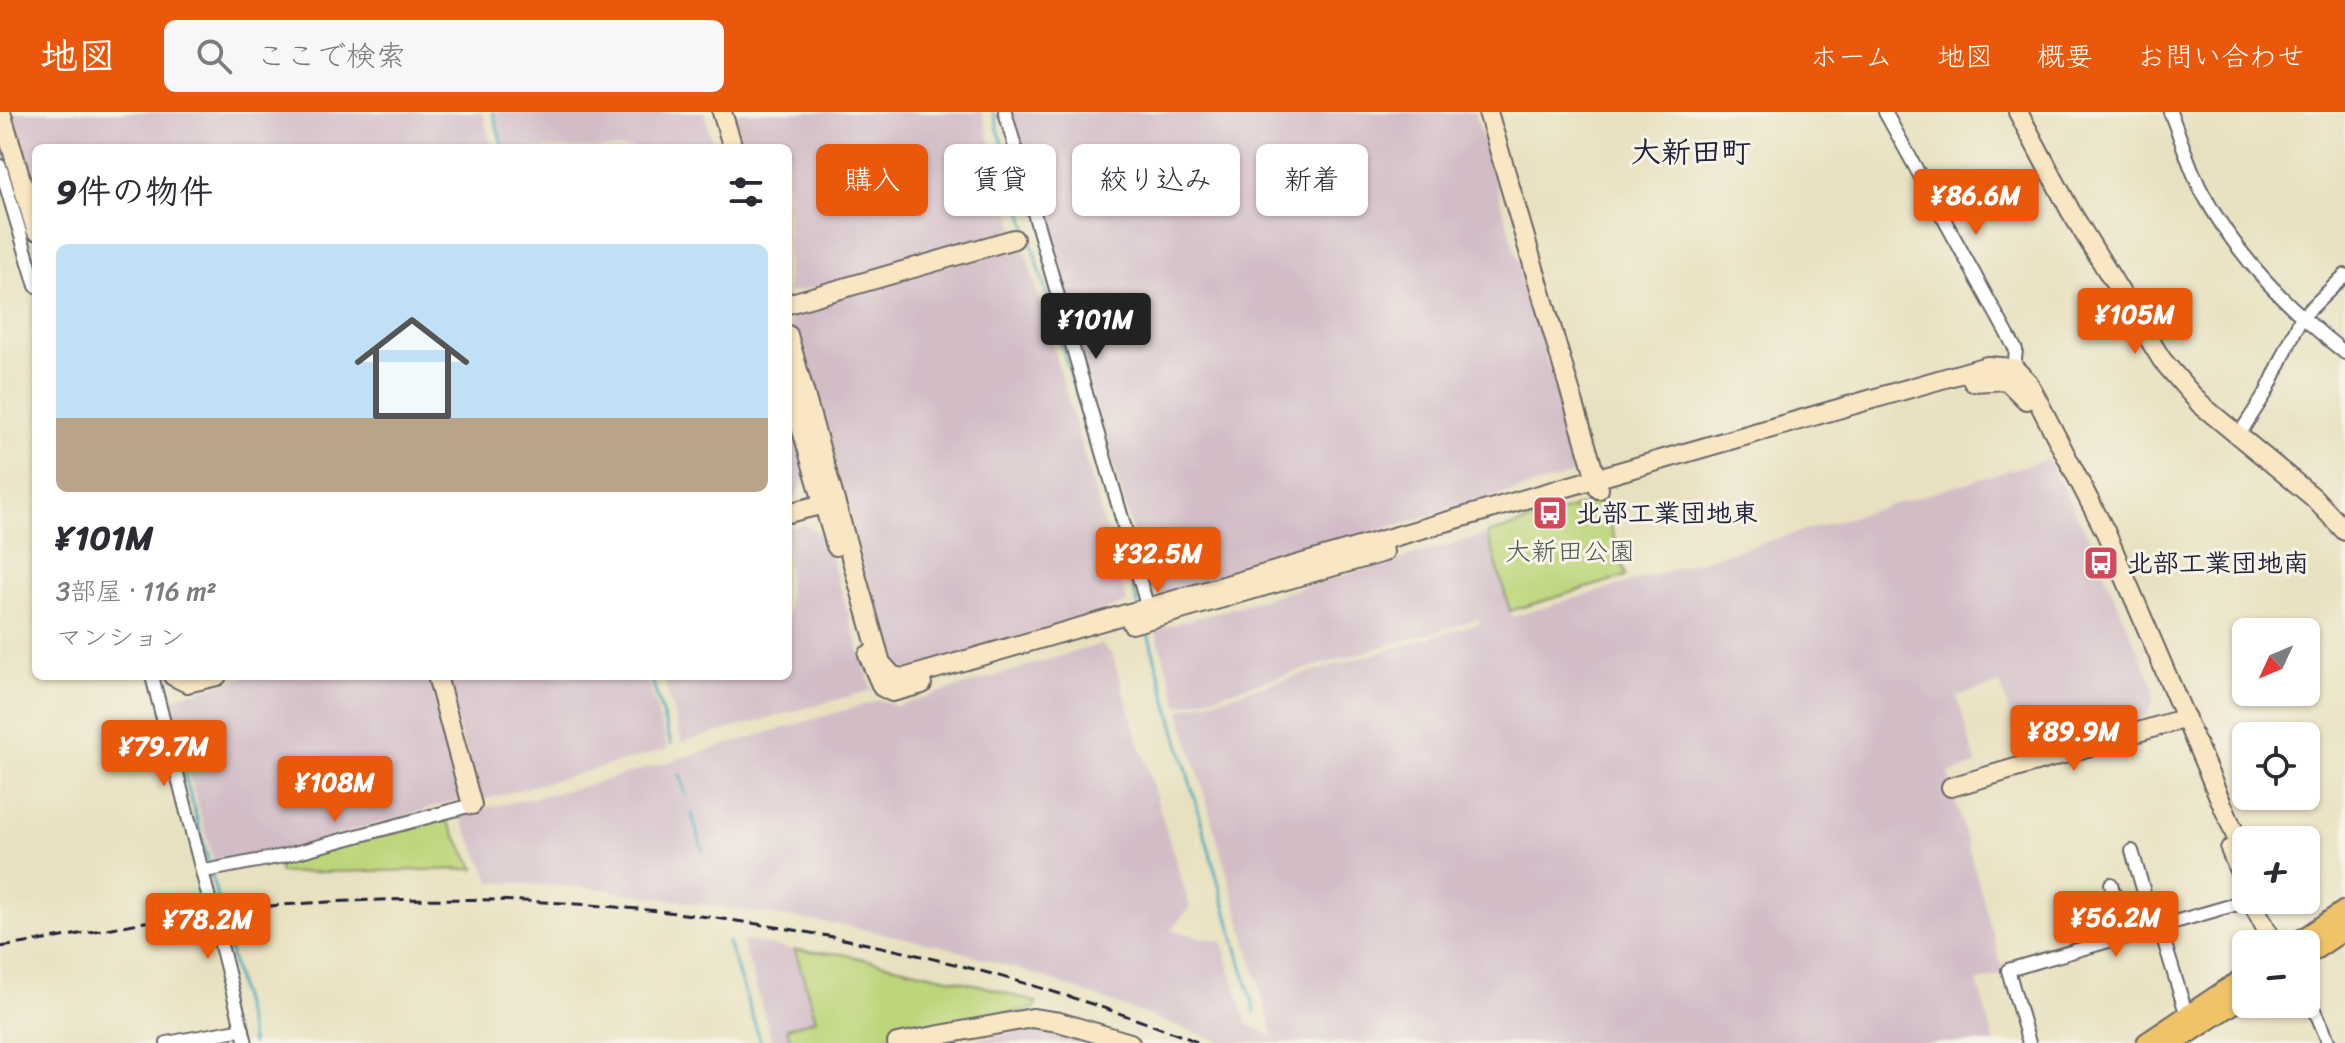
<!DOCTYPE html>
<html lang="ja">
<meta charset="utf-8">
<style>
body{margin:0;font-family:Sriracha,"Klee One",sans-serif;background:#f7f7f7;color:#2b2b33;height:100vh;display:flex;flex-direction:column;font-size:30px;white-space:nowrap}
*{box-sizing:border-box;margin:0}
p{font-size:26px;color:#7c7c81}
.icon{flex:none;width:44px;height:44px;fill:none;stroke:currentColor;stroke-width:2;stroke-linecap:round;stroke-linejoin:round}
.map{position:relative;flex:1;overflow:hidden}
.side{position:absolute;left:32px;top:32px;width:760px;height:536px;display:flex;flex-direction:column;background:#fff;border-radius:12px;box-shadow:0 2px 6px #0004}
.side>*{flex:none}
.guide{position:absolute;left:816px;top:32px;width:760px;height:72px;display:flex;gap:16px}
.needle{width:52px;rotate:226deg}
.buttons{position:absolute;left:2232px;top:506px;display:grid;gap:16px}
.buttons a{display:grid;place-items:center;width:88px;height:88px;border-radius:12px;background:#fff;box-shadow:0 2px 6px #0004;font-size:40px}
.price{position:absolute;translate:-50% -68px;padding:0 18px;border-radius:8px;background:#ea580c;color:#fff;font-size:26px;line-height:52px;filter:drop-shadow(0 2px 4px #0008)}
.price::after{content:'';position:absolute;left:50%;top:48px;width:24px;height:18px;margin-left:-12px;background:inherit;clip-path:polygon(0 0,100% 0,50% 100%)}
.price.active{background:#222;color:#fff}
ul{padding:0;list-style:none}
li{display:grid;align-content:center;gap:16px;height:424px;padding:0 24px}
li+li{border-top:2px solid #e1e1e2}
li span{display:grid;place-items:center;height:248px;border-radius:12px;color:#555}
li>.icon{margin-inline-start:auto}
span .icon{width:144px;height:144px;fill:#fffc;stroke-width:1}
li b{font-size:34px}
h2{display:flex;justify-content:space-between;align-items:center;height:96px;padding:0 24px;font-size:34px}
.pill{padding:0 28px;border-radius:12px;background:#fff;box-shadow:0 2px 6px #0004;font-size:28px;line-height:72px}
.pill.active{background:#ea580c;color:#fff}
header{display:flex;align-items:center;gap:48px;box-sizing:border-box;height:112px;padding:0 40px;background:#ea580c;color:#fff}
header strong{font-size:38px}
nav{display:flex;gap:44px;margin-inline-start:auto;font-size:28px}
.search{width:560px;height:72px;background:#f7f7f7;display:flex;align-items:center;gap:20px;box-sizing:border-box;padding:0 28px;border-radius:12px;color:#7c7c81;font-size:30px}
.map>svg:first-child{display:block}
</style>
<header>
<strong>地図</strong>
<div class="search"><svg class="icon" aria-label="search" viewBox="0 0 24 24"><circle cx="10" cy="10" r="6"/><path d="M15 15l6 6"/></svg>ここで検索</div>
<nav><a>ホーム</a><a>地図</a><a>概要</a><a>お問い合わせ</a></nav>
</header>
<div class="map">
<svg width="2345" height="931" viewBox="0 0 2345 931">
<rect width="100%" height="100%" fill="#f7f3e8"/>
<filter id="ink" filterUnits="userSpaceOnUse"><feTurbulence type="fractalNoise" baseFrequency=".0125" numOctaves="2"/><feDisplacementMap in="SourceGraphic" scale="16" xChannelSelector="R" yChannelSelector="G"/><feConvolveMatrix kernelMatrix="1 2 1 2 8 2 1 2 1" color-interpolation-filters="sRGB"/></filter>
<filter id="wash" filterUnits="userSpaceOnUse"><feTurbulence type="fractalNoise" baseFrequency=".006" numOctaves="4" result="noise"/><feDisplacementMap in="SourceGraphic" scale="32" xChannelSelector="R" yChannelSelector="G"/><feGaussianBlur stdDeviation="1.8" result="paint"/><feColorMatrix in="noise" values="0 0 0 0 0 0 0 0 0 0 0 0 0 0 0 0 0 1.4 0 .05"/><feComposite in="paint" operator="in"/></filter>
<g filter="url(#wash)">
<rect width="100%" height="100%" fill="#e8e1bf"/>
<g fill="#d2bdc7">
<path d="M12,0h470l10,36h-456v42z"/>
<path d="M495,0h209l10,36h-209z"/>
<path d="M731,0h251l34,120 -224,61 -4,-2v-143h-46z"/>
<path d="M1011,0h464l103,355 -5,7 -414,120 -10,-5z"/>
<path d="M1023,132l104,359 -218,68 -18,-10 -100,-340 7,-13z"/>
<path d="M788,301l18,64 -11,20 -7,2z"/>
<path d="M2047,347l41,77 66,151 -1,13 -5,13 -11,7 -117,33 -19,-69 -44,12 19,69 -28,9 56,200 -27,8 18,61h-771l-184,-67 -101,-31 -91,-19 -254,-38 -103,-6 -32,-68 119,-26 302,-88 16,6 205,-62 11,10 78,253 -19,23 51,12 25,82 27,13 -94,-327 300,-87 -2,-4 -299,87 -24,-76 333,-96 24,83z"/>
<path d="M803,412l21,12 48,154 -190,52 -19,-66h125v-147z"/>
<path d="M247,564h181l36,122 -191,56 -58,13 -47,-167z"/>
<path d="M444,564h203l21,73 -182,50 -9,-5z"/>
<path d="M742,828l53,10 21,70 -29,8 4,15h-18z"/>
<path d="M1027,918h17l50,13h-136z"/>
</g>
<g fill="#bdd67a" stroke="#707c5a" stroke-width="2">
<path d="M1602,387l24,77 -116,35 -22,-77z"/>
<path d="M440,707l7,2 28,48 -195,4 -3,-10z"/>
<path d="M795,838l47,4 141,32 54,17 -2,5 -176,35h-68l-4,-15 29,-9z"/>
</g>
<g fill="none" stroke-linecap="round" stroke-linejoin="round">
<g stroke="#3ea9be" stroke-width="3">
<path d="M493,0l10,36"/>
<path d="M993,0l145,492"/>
<path d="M0,32l21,72"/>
<path d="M1147,518l108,382"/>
<path d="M651,564l20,68"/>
<path d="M167,598l43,158"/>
<path d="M680,663l6,20"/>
<path d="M692,702l11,37"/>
<path d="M212,764l40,167"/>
<path d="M728,830l33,101"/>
</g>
</g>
</g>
<g filter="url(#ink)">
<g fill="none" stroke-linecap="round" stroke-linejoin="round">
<defs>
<g id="street">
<path d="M1005,0l144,500"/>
<path d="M1885,0l131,238 -2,18"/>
<path d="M2170,0c11,26 19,55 32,80 36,66 85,115 143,161"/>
<path d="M0,54l36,120"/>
<path d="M2238,324l28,-43 35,-75 44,-43"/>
<path d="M152,564l94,367"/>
<path d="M2132,739l23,79"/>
<path d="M205,759l78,-15 189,-51"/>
<path d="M2111,772l15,54"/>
<path d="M2160,816l27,88"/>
<path d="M2306,877l23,54"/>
<path d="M167,931l76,-14"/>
<path d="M2029,931l-21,-73 243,-70"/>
</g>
<g id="secondary">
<path d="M1,0l35,118"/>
<path d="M722,0l11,36"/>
<path d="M1488,0l111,377"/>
<path d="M2018,0l53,100 91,148 38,44 113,93 32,34"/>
<path d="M788,192l226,-65"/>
<path d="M788,223l93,328 12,13 11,2 1083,-312 27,2 14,14 78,151 140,327"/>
<path d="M1973,270l33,-2 20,20"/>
<path d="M788,271l48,163"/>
<path d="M788,401l44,-11"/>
<path d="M1132,512l252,-72"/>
<path d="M868,543l14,32 10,5 30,-8"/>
<path d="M173,564l14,7 30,-7"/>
<path d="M437,564l35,129"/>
<path d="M1951,675l235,-69"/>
<path d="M2230,737l16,38"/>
<path d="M2251,788l23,44"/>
<path d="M897,931l135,-25 27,4 71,21"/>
</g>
<g id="primary">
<path d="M2296,832l49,-33"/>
<path d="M2306,843l39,-26"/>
<path d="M2147,931l99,-66"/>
<path d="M2173,931l73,-48"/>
</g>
</defs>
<use href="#street" stroke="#676569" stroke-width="16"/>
<use href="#secondary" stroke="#676569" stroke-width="22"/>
<use href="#primary" stroke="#676569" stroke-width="24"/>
<use href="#street" stroke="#fff" stroke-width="12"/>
<use href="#secondary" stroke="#f9e7c3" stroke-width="18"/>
<use href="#primary" stroke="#efc469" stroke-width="20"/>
<path stroke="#22223b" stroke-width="3" stroke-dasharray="12 6" stroke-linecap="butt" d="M0,835c79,-11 157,-30 236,-38 324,-32 661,15 964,134"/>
</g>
</g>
<defs>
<symbol id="bus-square" viewBox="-11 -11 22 22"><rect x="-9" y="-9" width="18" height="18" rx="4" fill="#d1495b" stroke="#f7f3e8"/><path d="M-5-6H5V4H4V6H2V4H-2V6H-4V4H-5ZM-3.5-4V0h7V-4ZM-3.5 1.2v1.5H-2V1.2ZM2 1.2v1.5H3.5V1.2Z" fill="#fff"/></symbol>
</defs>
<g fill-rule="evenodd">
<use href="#bus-square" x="1530" y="381" width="40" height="40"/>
<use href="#bus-square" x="2081" y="431" width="40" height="40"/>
</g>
<g text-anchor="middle" stroke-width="6" stroke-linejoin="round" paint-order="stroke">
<g font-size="26" font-weight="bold" fill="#22223b" stroke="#f7f3e8" text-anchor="start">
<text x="1576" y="410">北部工業団地東</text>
<text x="2127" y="460">北部工業団地南</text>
</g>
<g font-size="26" fill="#50584e" stroke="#f7f3e8">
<text x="1570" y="448">大新田公園</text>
</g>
<g font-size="30" font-weight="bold" fill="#22223b" stroke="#f7f3e8">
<text x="1691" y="50">大新田町</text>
</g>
</g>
</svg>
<div class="buttons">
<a><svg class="needle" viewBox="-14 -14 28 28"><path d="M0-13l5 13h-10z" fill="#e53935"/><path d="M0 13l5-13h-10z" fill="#7c7c81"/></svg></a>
<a><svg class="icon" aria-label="locate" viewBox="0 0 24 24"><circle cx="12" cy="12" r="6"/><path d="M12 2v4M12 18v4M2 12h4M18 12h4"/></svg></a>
<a>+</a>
<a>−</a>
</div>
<b class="price" style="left:1976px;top:125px">¥86.6M</b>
<b class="price" style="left:2135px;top:244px">¥105M</b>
<b class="price active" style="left:1096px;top:249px">¥101M</b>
<b class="price" style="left:1158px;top:483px">¥32.5M</b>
<b class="price" style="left:2074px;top:661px">¥89.9M</b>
<b class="price" style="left:164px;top:676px">¥79.7M</b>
<b class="price" style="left:335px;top:712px">¥108M</b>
<b class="price" style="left:2116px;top:847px">¥56.2M</b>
<b class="price" style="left:208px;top:849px">¥78.2M</b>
<div class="guide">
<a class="pill active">購入</a>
<a class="pill">賃貸</a>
<a class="pill">絞り込み</a>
<a class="pill">新着</a>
</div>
<section class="side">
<h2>9件の物件<svg class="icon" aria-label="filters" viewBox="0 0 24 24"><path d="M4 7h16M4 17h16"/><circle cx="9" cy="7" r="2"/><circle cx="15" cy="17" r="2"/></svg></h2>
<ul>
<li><span style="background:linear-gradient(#bfe0f5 70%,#b9a48a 0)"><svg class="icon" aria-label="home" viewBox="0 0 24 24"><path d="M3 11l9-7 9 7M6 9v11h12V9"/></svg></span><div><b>¥101M</b><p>3部屋 · 116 m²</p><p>マンション</p></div></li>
</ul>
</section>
</div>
